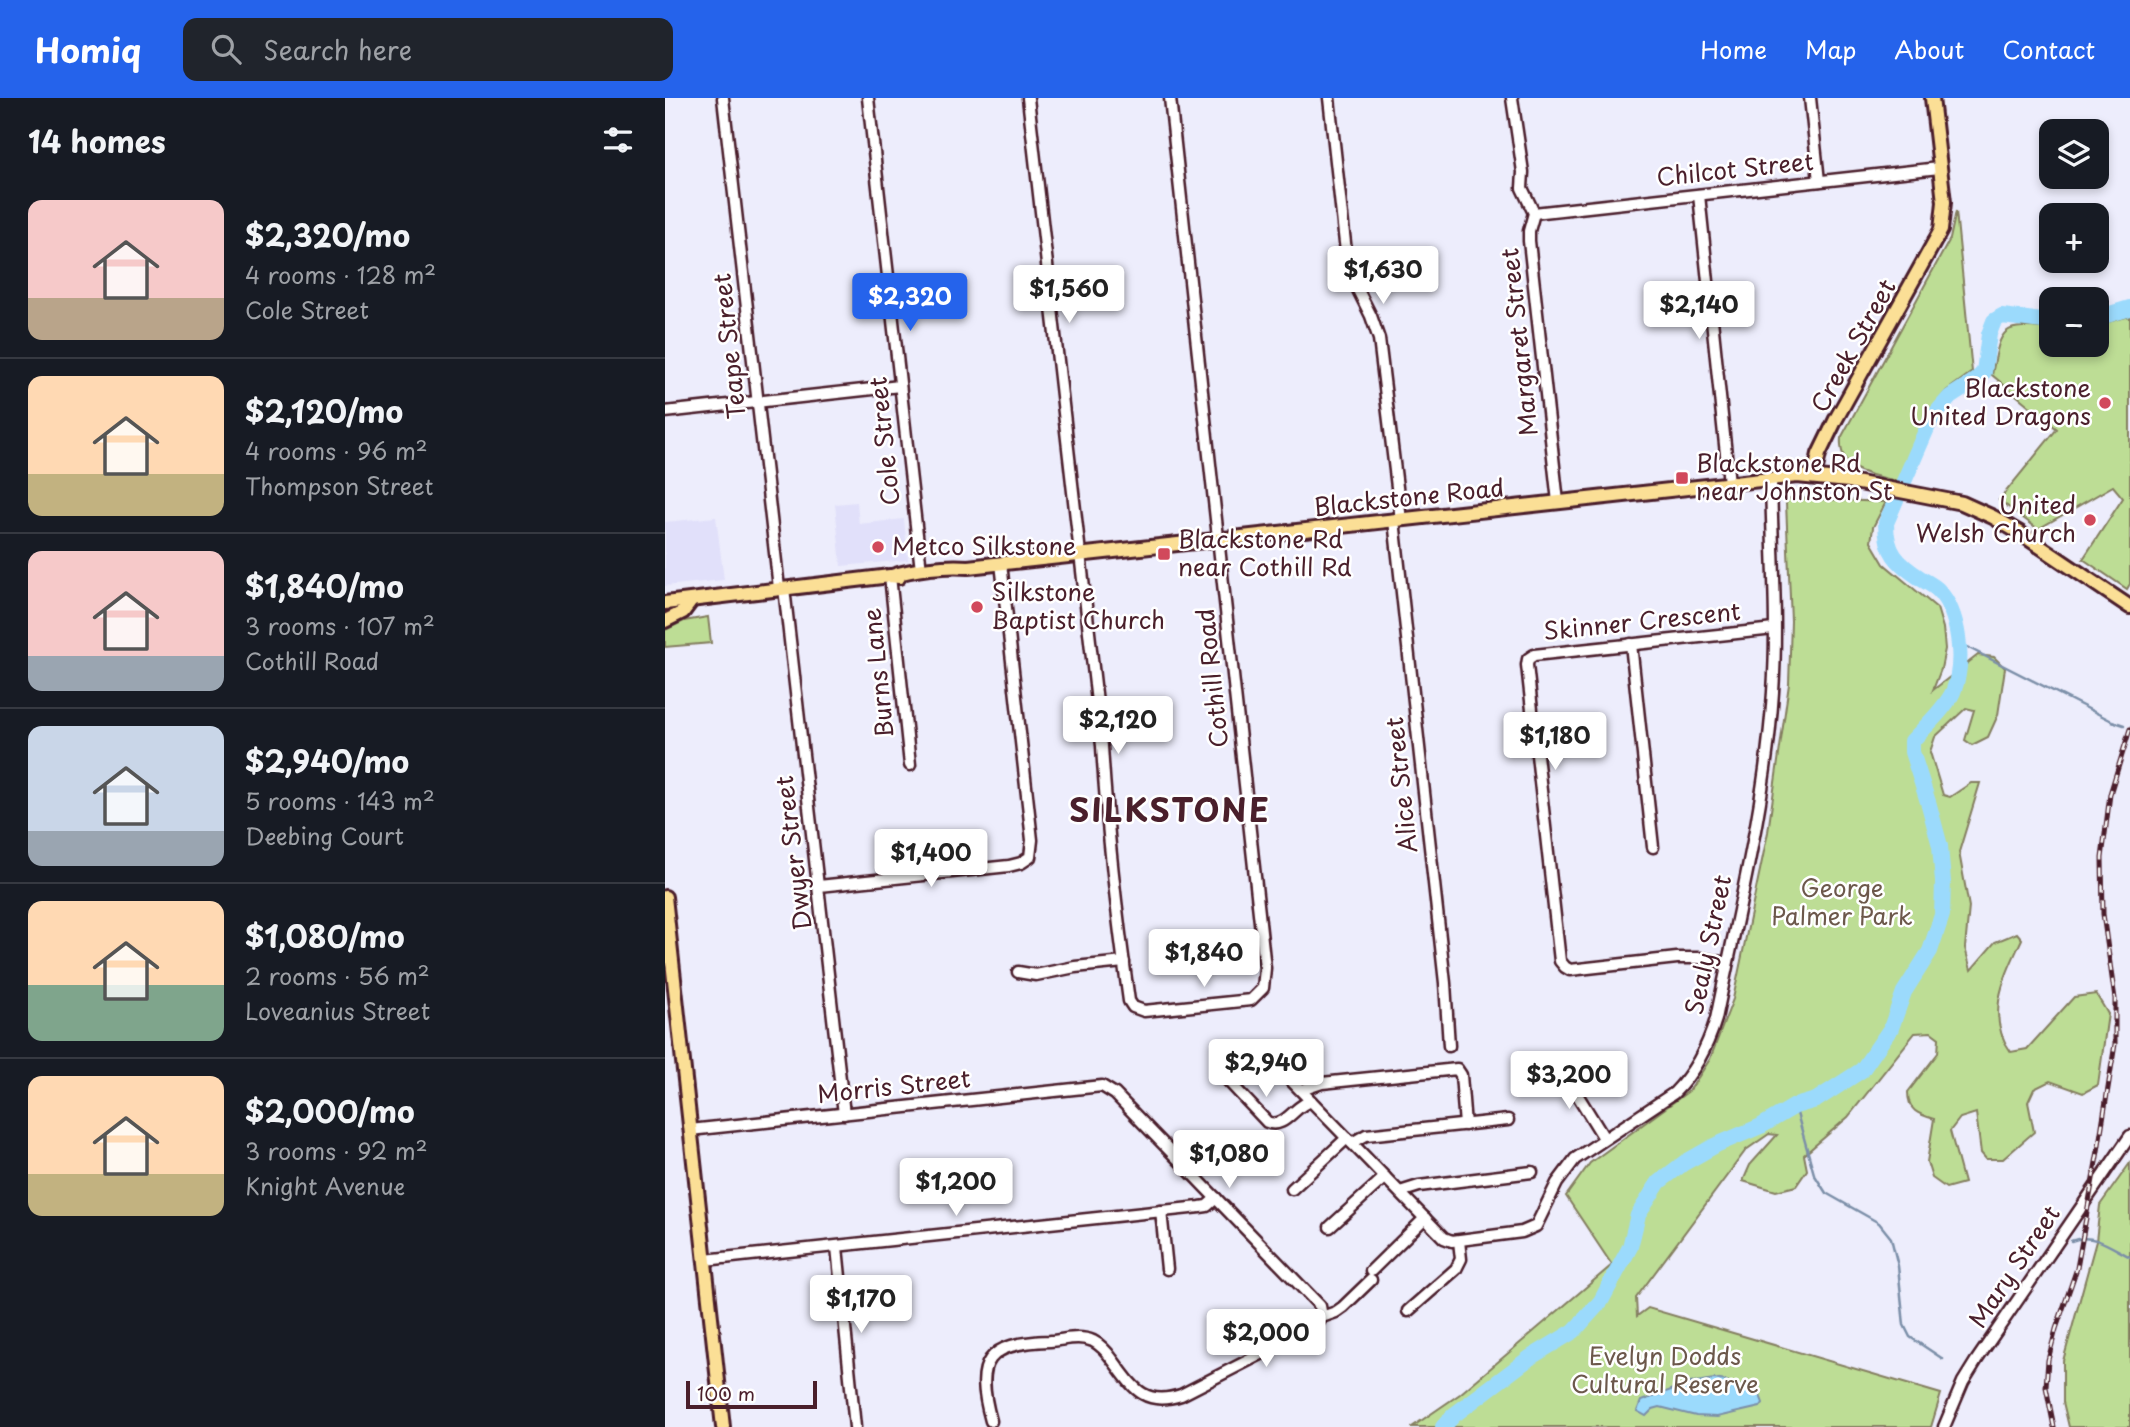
<!DOCTYPE html>
<meta charset="utf-8">
<style>
body{margin:0;font-family:"Playpen Sans",sans-serif;background:#20242c;color:#f1f3f6;height:100vh;display:flex;flex-direction:column;font-size:26px;white-space:nowrap}
*{box-sizing:border-box;margin:0}
p{font-size:23px;color:#9ea1a6}
.icon{flex:none;width:38px;height:38px;fill:none;stroke:currentColor;stroke-width:2;stroke-linecap:round;stroke-linejoin:round}
.map{position:relative;flex:1;overflow:hidden}
.sheet{display:flex;flex-direction:column;background:#171b24;width:665px}
.sheet>*{flex:none}
.buttons{position:absolute;left:1374px;top:21px;display:grid;gap:14px}
.buttons a{display:grid;place-items:center;width:70px;height:70px;border-radius:14px;background:#171b24;box-shadow:0 4px 10px #0003;font-size:35px}
.scale{position:absolute;left:21px;bottom:18px;width:131px;box-sizing:border-box;padding-left:7px;border:4px solid #4a1f2b;border-top:0;font-size:19px;line-height:24px;white-space:nowrap;color:#4a1f2b;-webkit-text-stroke:5px #fff;paint-order:stroke}
.price{position:absolute;translate:-50% -60px;padding:0 16px;border-radius:7px;background:#fff;color:#222;font-size:23px;line-height:46px;filter:drop-shadow(0 2px 4px #0008)}
.price::after{content:'';position:absolute;left:50%;top:42px;width:21px;height:16px;margin-left:-10px;background:inherit;clip-path:polygon(0 0,100% 0,50% 100%)}
.price.selected{background:#2563eb;color:#fff}
ul{padding:0;list-style:none}
li{display:flex;align-items:center;gap:21px;height:175px;padding:0 28px}
li+li{border-top:2px solid #363941}
li span{display:grid;place-items:center;flex:none;width:196px;height:140px;border-radius:14px;color:#555}
li>.icon{margin-inline-start:auto}
span .icon{width:84px;height:84px;fill:#fffc;stroke-width:1}
li b{font-size:30px}
h2{display:flex;justify-content:space-between;align-items:center;height:84px;padding:0 28px;font-size:30px}
header{display:flex;align-items:center;gap:42px;box-sizing:border-box;height:98px;padding:0 35px;background:#2563eb;color:#fff}
header strong{font-size:33px}
nav{display:flex;gap:38px;margin-inline-start:auto;font-size:24px}
.search{width:490px;height:63px;background:#20242c;display:flex;align-items:center;gap:18px;box-sizing:border-box;padding:0 24px;border-radius:14px;color:#9ea1a6;font-size:26px}
main{display:flex;flex:1;min-height:0}
.map>svg:first-child{display:block}
</style>
<header>
<strong>Homiq</strong>
<div class="search"><svg class="icon" aria-label="search" viewBox="0 0 24 24"><circle cx="10" cy="10" r="6"/><path d="M15 15l6 6"/></svg>Search here</div>
<nav><a>Home</a><a>Map</a><a>About</a><a>Contact</a></nav>
</header>
<main>
<section class="sheet">
<h2>14 homes<svg class="icon" aria-label="filters" viewBox="0 0 24 24"><path d="M4 7h16M4 17h16"/><circle cx="9" cy="7" r="2"/><circle cx="15" cy="17" r="2"/></svg></h2>
<ul>
<li><span style="background:linear-gradient(#f6c9c9 70%,#b9a48a 0)"><svg class="icon" aria-label="home" viewBox="0 0 24 24"><path d="M3 11l9-7 9 7M6 9v11h12V9"/></svg></span><div><b>$2,320/mo</b><p>4 rooms · 128 m²</p><p>Cole Street</p></div></li>
<li><span style="background:linear-gradient(#ffd9b3 70%,#c2b280 0)"><svg class="icon" aria-label="home" viewBox="0 0 24 24"><path d="M3 11l9-7 9 7M6 9v11h12V9"/></svg></span><div><b>$2,120/mo</b><p>4 rooms · 96 m²</p><p>Thompson Street</p></div></li>
<li><span style="background:linear-gradient(#f6c9c9 75%,#9aa5b1 0)"><svg class="icon" aria-label="home" viewBox="0 0 24 24"><path d="M3 11l9-7 9 7M6 9v11h12V9"/></svg></span><div><b>$1,840/mo</b><p>3 rooms · 107 m²</p><p>Cothill Road</p></div></li>
<li><span style="background:linear-gradient(#c9d6e8 75%,#9aa5b1 0)"><svg class="icon" aria-label="home" viewBox="0 0 24 24"><path d="M3 11l9-7 9 7M6 9v11h12V9"/></svg></span><div><b>$2,940/mo</b><p>5 rooms · 143 m²</p><p>Deebing Court</p></div></li>
<li><span style="background:linear-gradient(#ffd9b3 60%,#7fa58c 0)"><svg class="icon" aria-label="home" viewBox="0 0 24 24"><path d="M3 11l9-7 9 7M6 9v11h12V9"/></svg></span><div><b>$1,080/mo</b><p>2 rooms · 56 m²</p><p>Loveanius Street</p></div></li>
<li><span style="background:linear-gradient(#ffd9b3 70%,#c2b280 0)"><svg class="icon" aria-label="home" viewBox="0 0 24 24"><path d="M3 11l9-7 9 7M6 9v11h12V9"/></svg></span><div><b>$2,000/mo</b><p>3 rooms · 92 m²</p><p>Knight Avenue</p></div></li>
</ul>
</section>
<div class="map">
<svg width="1465" height="1329" viewBox="0 0 1465 1329">
<rect width="100%" height="100%" fill="#ededfc"/>
<filter id="ink" filterUnits="userSpaceOnUse"><feTurbulence type="fractalNoise" baseFrequency=".0143" numOctaves="2"/><feDisplacementMap in="SourceGraphic" scale="14" xChannelSelector="R" yChannelSelector="G"/><feConvolveMatrix kernelMatrix="1 2 1 2 8 2 1 2 1" color-interpolation-filters="sRGB"/></filter>
<g filter="url(#ink)">
<g fill="#e1e0fa">
<path d="M192,404l2,22 45,-5 4,41 -67,6 -6,-62z"/>
<path d="M51,419l8,63 -59,6v-64z"/>
</g>
<g fill="#bddd95" stroke="#847e60" stroke-width="2">
<path d="M1291,113l16,161 -26,19 -22,28 -26,62c-26,-6 -60,-8 -57,-43l109,-199z"/>
<path d="M1465,218v268l-3,5 -44,-30 40,-61 -10,-12 -75,43 -39,-29 58,-71 -65,-54c9,-47 8,-52 59,-46v16h46v-20z"/>
<path d="M1125,400l96,4 -13,25 -2,15 13,22 53,44 6,20 2,21 -4,20 -8,21 45,-35 16,2 11,11 -7,47 -10,22 -16,8 -7,-5 9,-30 -8,-2 -31,29 -5,15 13,43 7,2 21,-14h9l-21,69 10,55 -4,41 6,22 24,-28 22,-9 5,6c-17,37 -38,76 -11,113l16,-3 47,-52 22,-3 12,20 -10,71 -15,8 -33,-12 -16,8 -6,13 6,30 -31,27h-17l-5,-6 -5,-40 -16,5 -10,13 14,52 -18,5 -14,-10 -5,-16 7,-43c-16,-5 -26,-8 -26,-27l30,-39 1,-15 -8,-6 -16,1 -67,84 -44,38 3,15 -11,16 -20,5 -33,-10 7,-16 27,-30 -8,-1 -23,16 -110,148 1,18 11,-8 293,86 -10,33h-519l48,-33 152,-129 -46,-69 24,-33 100,-73 20,-31 23,-60 35,-167 21,-148 2,-63 -5,-118z"/>
<path d="M43,519l3,26 -46,4v-17l19,-9z"/>
<path d="M1465,1065v264h-61l-6,-25v-41l33,-120 4,-36z"/>
</g>
<path fill="#9bdafc" stroke="#7b8fa8" stroke-width="2" d="M1049,1281l12,2 33,12 4,10 -3,4 -43,10 -21,-1 -36,-9 -7,2 -7,7 -9,-5 4,-10 49,-18z"/>
<g fill="none" stroke-linecap="round" stroke-linejoin="round">
<g stroke="#7b8fa8" stroke-width="2.5">
<path d="M1294,545l153,78 12,4"/>
<path d="M1130,1008l19,68 12,19 53,30 12,15 7,28 6,59 6,12 33,22"/>
<path d="M1406,1143c22,-9 40,6 59,16"/>
</g>
<g stroke="#9bdafc" stroke-width="16">
<path d="M1432,220l33,-10"/>
<path d="M778,1329l11,-12 77,-58 43,-26 27,-30 29,-54 8,-32 21,-33 25,-19 32,-18 45,-19 34,-20 21,-6 46,-30 29,-42 13,-36 26,-41 12,-36 1,-33 -3,-36 -11,-41 -17,-53v-11c13,-14 33,-32 41,-49 12,-29 7,-79 -15,-102 -5,-5 -12,-8 -18,-12 -23,-15 -34,-26 -34,-55l45,-104 19,-22 26,-17 8,-8 5,-38 5,-13 8,-5 49,6"/>
</g>
<defs>
<g id="minor">
<path d="M58,0l56,490"/>
<path d="M203,0l53,472"/>
<path d="M363,0l74,648c5,85 15,170 27,255l4,6 11,4 107,-11 12,-12 2,-20 -95,-870"/>
<path d="M664,0l19,172 23,46 8,23 22,181"/>
<path d="M847,0l11,74 -1,16 12,25 -5,18v10l29,261"/>
<path d="M1145,0l9,83"/>
<path d="M1034,97l30,288"/>
<path d="M869,115l405,-45"/>
<path d="M0,314l235,-26"/>
<path d="M729,422l51,463 4,63"/>
<path d="M225,478l20,189"/>
<path d="M119,490l60,526"/>
<path d="M966,546l22,203"/>
<path d="M154,788l190,-20 12,-3 9,-6 2,-17 -31,-277"/>
<path d="M1062,865l-27,-5h-23l-107,12 -5,-3 -5,-6 -33,-296 1,-6 6,-4 240,-26"/>
<path d="M353,874l18,3 39,-8 49,-5"/>
<path d="M614,970l165,170 8,3 70,-9 14,-6 21,-43 18,-24 99,-66c20,-20 34,-48 42,-74 22,-108 50,-217 57,-327 5,-71 -1,-143 -2,-214"/>
<path d="M553,972l49,52c18,8 27,-17 44,-21"/>
<path d="M903,973l2,12 34,55"/>
<path d="M636,992l21,-7 135,-14 4,6 4,50"/>
<path d="M25,1032l412,-44 13,8 205,212 2,11"/>
<path d="M687,1045l14,-8 142,-15"/>
<path d="M627,1091l55,-51"/>
<path d="M735,1094l19,-6 113,-14"/>
<path d="M496,1113l6,58"/>
<path d="M665,1129l55,-50"/>
<path d="M172,1149l18,180"/>
<path d="M40,1162l495,-53 7,-1 9,-8"/>
<path d="M706,1173l54,-53"/>
<path d="M743,1213l48,-42 5,-10 -2,-18"/>
<path d="M326,1323c-17,-61 -4,-78 59,-80 15,-1 29,-6 43,0 8,4 14,11 19,18 21,28 31,48 69,36l135,-69 6,-9 14,-5 7,-5 28,-27"/>
<path d="M1279,1329l19,-45 13,-21 154,-225"/>
</g>
<g id="major">
<path d="M1149,379l5,-23 17,-35 105,-189 3,-28 -12,-104"/>
<path d="M227,478c20,-7 54,-11 76,-9l829,-91 52,5 113,22 31,14 27,16 110,74"/>
<path d="M0,505l225,-27 9,1"/>
<path d="M0,523l18,-9 9,-12"/>
<path d="M0,799l58,530"/>
</g>
</defs>
<use href="#minor" stroke="#4a1f2b" stroke-width="15"/>
<use href="#major" stroke="#4a1f2b" stroke-width="18"/>
<use href="#minor" stroke="#fff" stroke-width="10"/>
<use href="#major" stroke="#fbdf96" stroke-width="12"/>
<defs>
<path id="rail" d="M1389,1329l-8,-40 2,-27 8,-31 21,-61 21,-117 17,-107v-45l-12,-85 -1,-56 8,-64 20,-65"/>
</defs>
<use href="#rail" stroke="#4a1f2b" stroke-width="5"/>
<use href="#rail" stroke="#fff" stroke-width="2.5" stroke-dasharray="8" stroke-linecap="butt"/>
</g>
</g>
<g fill="#d1495b" stroke="#fff" stroke-width="2.5">
<circle cx="1440" cy="305" r="7"/>
<rect x="1010" y="373" width="14" height="14" rx="3.5"/>
<circle cx="1425" cy="422" r="7"/>
<circle cx="213" cy="449" r="7"/>
<rect x="492" y="449" width="14" height="14" rx="3.5"/>
<circle cx="312" cy="509" r="7"/>
</g>
<g text-anchor="middle" stroke-width="5" stroke-linejoin="round" paint-order="stroke">
<g font-size="24" fill="#4a1f2b" stroke="#fff">
<text transform="translate(1070 72) rotate(-6)" y="8">Chilcot Street</text>
<text transform="translate(855 244) rotate(-96)" y="8">Margaret Street</text>
<text transform="translate(65 248) rotate(-96)" y="8">Teape Street</text>
<text transform="translate(1189 248) rotate(-61)" y="8">Creek Street</text>
<text transform="translate(220 343) rotate(-96)" y="8">Cole Street</text>
<text transform="translate(744 400) rotate(-6)" y="8">Blackstone Road</text>
<text transform="translate(977 524) rotate(-6)" y="8">Skinner Crescent</text>
<text transform="translate(214 575) rotate(-96)" y="8">Burns Lane</text>
<text transform="translate(548 580) rotate(-96)" y="8">Cothill Road</text>
<text transform="translate(737 687) rotate(-96)" y="8">Alice Street</text>
<text transform="translate(129 755) rotate(-97)" y="8">Dwyer Street</text>
<text transform="translate(1044 847) rotate(-78)" y="8">Sealy Street</text>
<text transform="translate(229 989) rotate(-6)" y="8">Morris Street</text>
<text transform="translate(1350 1169) rotate(-56)" y="8">Mary Street</text>
</g>
<g font-size="24" fill="#4a1f2b" stroke="#fff" text-anchor="start">
<text x="1426" y="299" text-anchor="end">Blackstone<tspan x="1426" dy="28">United Dragons</tspan></text>
<text x="1031" y="374">Blackstone Rd<tspan x="1031" dy="28">near Johnston St</tspan></text>
<text x="1411" y="416" text-anchor="end">United<tspan x="1411" dy="28">Welsh Church</tspan></text>
<text x="513" y="450">Blackstone Rd<tspan x="513" dy="28">near Cothill Rd</tspan></text>
<text x="227" y="457">Metco Silkstone</text>
<text x="326" y="503">Silkstone<tspan x="326" dy="28">Baptist Church</tspan></text>
</g>
<g font-size="24" fill="#6c584b" stroke="#fff">
<text x="1177" y="799">George<tspan x="1177" dy="28">Palmer Park</tspan></text>
<text x="1000" y="1267">Evelyn Dodds<tspan x="1000" dy="28">Cultural Reserve</tspan></text>
</g>
<g font-size="32" font-weight="bold" letter-spacing="2" fill="#4a1f2b" stroke="#fff">
<text x="505" y="724">SILKSTONE</text>
</g>
</g>
</svg>
<div class="buttons">
<a><svg class="icon" aria-label="layers" viewBox="0 0 24 24"><path d="M12 4l9 5-9 5-9-5zM3 14l9 5 9-5"/></svg></a>
<a>+</a>
<a>−</a>
</div>
<div class="scale">100 m</div>
<b class="price" style="left:718px;top:208px">$1,630</b>
<b class="price" style="left:404px;top:227px">$1,560</b>
<b class="price selected" style="left:245px;top:235px">$2,320</b>
<b class="price" style="left:1034px;top:243px">$2,140</b>
<b class="price" style="left:453px;top:658px">$2,120</b>
<b class="price" style="left:890px;top:674px">$1,180</b>
<b class="price" style="left:266px;top:791px">$1,400</b>
<b class="price" style="left:539px;top:891px">$1,840</b>
<b class="price" style="left:601px;top:1001px">$2,940</b>
<b class="price" style="left:904px;top:1013px">$3,200</b>
<b class="price" style="left:564px;top:1092px">$1,080</b>
<b class="price" style="left:291px;top:1120px">$1,200</b>
<b class="price" style="left:196px;top:1237px">$1,170</b>
<b class="price" style="left:601px;top:1271px">$2,000</b>
</div>
</main>
